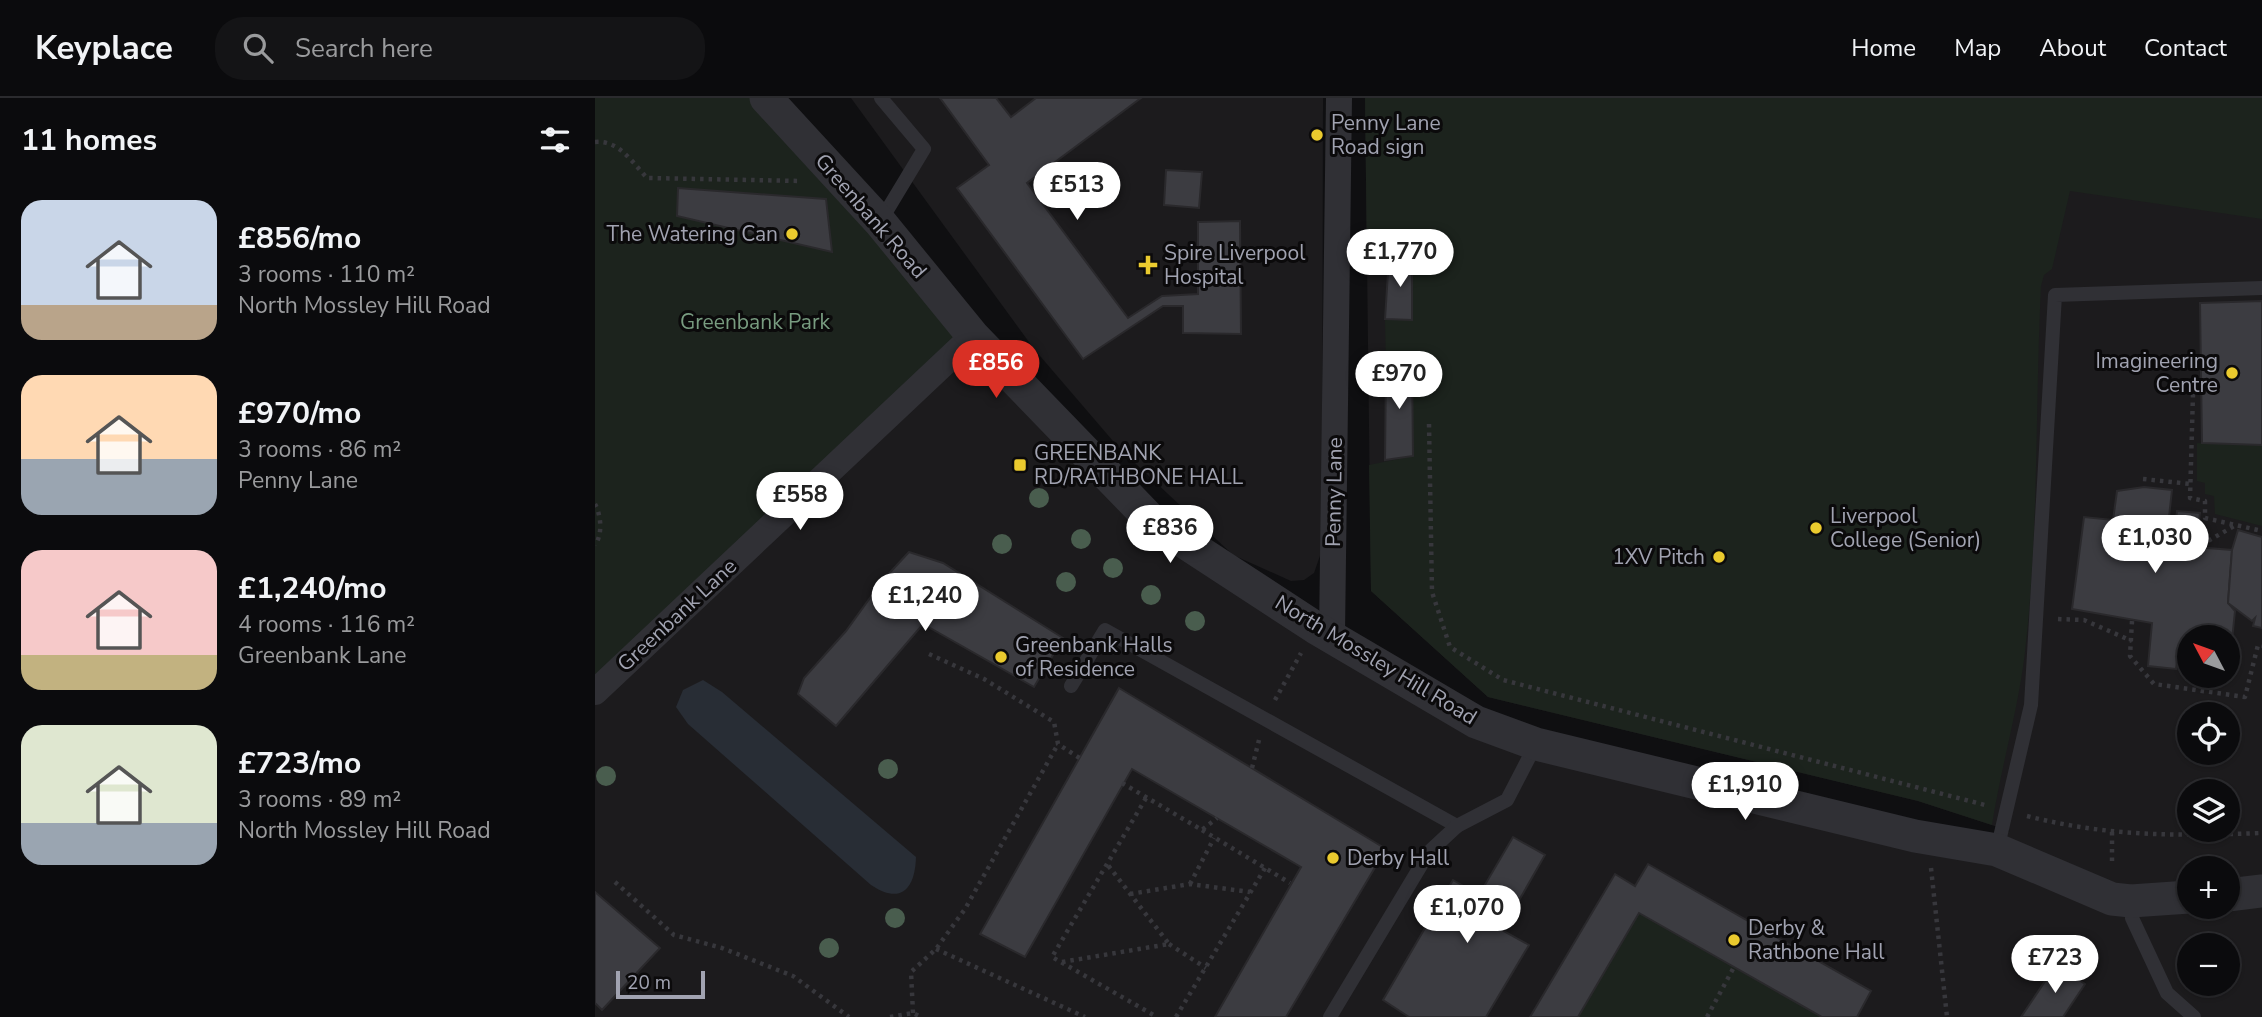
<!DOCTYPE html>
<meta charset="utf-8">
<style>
body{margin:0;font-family:"Nunito Sans",sans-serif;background:#141416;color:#f1f3f6;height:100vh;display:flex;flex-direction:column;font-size:26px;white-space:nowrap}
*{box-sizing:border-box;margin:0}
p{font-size:23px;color:#9a9b9d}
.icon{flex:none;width:38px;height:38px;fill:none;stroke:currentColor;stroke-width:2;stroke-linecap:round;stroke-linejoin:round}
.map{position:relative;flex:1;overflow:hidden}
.sheet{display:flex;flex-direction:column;background:#0b0b0d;width:595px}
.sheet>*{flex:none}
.needle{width:46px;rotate:311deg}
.controls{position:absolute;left:1582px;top:527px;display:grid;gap:14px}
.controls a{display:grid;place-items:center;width:63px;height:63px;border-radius:50%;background:#0b0b0d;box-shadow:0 2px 5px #0004,0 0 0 2px #2b2b2e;font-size:35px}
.scale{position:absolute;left:21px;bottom:18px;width:89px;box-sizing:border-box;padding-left:7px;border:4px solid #a1a3b1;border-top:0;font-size:19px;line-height:24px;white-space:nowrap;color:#a1a3b1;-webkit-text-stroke:5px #0b0a0b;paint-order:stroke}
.price{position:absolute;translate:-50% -60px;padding:0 16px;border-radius:24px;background:#fff;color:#222;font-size:23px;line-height:46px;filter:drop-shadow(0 2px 4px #0008)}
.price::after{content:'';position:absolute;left:50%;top:42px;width:21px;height:16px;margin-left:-10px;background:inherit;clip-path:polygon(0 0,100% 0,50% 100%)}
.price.current{background:#d93025;color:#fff}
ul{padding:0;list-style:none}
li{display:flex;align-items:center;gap:21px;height:175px;padding:0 21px}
li span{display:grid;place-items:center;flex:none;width:196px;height:140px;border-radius:21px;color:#555}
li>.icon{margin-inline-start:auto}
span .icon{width:84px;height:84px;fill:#fffc;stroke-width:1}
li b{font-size:30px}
h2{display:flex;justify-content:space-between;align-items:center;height:84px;padding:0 21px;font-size:30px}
header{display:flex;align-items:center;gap:42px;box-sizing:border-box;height:98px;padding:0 35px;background:#0b0b0d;border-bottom:2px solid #2b2b2e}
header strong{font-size:33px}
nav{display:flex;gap:38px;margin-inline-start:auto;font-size:24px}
.search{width:490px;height:63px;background:#141416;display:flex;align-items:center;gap:18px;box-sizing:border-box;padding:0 24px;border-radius:28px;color:#9a9b9d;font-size:26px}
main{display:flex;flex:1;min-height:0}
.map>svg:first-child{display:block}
</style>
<header>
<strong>Keyplace</strong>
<div class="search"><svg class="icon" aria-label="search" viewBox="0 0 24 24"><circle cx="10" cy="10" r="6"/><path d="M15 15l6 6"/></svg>Search here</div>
<nav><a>Home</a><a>Map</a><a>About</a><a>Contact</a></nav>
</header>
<main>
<section class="sheet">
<h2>11 homes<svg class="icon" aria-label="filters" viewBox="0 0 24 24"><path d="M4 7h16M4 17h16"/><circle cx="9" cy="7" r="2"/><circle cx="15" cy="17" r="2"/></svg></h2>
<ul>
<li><span style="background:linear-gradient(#c9d6e8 75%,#b9a48a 0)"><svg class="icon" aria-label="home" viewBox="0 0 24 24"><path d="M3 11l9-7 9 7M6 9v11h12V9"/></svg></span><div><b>£856/mo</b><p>3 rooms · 110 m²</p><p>North Mossley Hill Road</p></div></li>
<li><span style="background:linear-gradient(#ffd9b3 60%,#9aa5b1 0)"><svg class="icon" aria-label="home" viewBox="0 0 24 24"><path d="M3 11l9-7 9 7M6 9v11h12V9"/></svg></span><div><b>£970/mo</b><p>3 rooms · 86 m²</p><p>Penny Lane</p></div></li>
<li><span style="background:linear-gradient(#f6c9c9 75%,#c2b280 0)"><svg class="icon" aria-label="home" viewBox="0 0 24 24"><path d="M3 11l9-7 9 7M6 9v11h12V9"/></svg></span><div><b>£1,240/mo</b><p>4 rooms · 116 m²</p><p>Greenbank Lane</p></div></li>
<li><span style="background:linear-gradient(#dfe7d0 70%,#9aa5b1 0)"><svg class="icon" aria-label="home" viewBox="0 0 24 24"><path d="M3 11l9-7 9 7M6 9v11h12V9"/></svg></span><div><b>£723/mo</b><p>3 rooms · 89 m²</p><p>North Mossley Hill Road</p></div></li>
</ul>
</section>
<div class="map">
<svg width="1667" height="919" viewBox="0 0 1667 919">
<rect width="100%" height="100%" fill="#0f0f11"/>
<g fill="#1c1b1d" fill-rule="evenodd">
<path d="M256,0h472l-1,452 -8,23 -10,7 -13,1 -58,-26 -114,-107 -85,-99z"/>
<path d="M770,0h897v919h-1667v-325l378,-356 179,185 324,201 480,121 54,-12 -92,-30 -430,-104 -117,-106zM1594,539h39v39h-39zM1594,616h39v38h-39zM1594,693h39v39h-39zM1594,770h39v38h-39zM1594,847h39v39h-39z"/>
</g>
<g fill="#1c231d">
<path d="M0,0h171l207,238 -378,356z"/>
<path d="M770,0h897v121l-192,-28 -18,78 -8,6 -3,11c-6,122 -2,245 -16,366 -7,59 -24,115 -33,173l-74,-24 -430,-104 -117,-106 -2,-126 44,-9 -27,-89 -1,-48h27v-62h-23l-22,8z"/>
<path d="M1602,345l65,2v81l-47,-12 -1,-18 -9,-2v-11l-8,-2z"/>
<path d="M1044,815l183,104h-244z"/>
</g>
<path fill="#282d35" d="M108,582l19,12 194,165c-1,32 -15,48 -45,28l-183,-161 -12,-17 7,-17z"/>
<g fill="#3c3c41" stroke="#2a292c" stroke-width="2">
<path d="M345,0h56l15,19 25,-19h105l-114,85 101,135 34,-22 36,-2v-72l42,-1 1,113 -58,-1v-27h-20l-80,53 -126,-171 32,-23z"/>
<path d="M571,72l36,2 -3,36 -35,-3z"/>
<path d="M83,90l148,11 6,53 -155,-36z"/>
<path d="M817,158v64l-27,-1 4,-62z"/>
<path d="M1667,203v144l-60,-2 -2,-140z"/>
<path d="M817,262l1,96 -28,4 1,-93z"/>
<path d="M1549,389l28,3 -5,45h7l3,-24 23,2 -4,34 36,3 -4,53 7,8 -3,29 -4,2v-5h-39v26l-12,-1 -1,7 -28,-3 4,-43 -80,-14 12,-92 29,3 4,-29z"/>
<path d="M1643,432l24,7v91l-9,-2 2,-8 -3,3 -24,-18 4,-53z"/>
<path d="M314,454l34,11 120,75 -29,49 -111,-63 -87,102 -38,-32 6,-16 42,-47 37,-51z"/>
<path d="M524,590l267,161 -100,168h-71l86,-150 -169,-98 -107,188 -45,-23z"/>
<path d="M918,739l32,18 -43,75 27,15 -43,72h-77l-26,-17 70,-120 26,15z"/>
<path d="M1053,766l223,127 -14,26h-35l-183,-104 -61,104h-48l85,-143 20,12z"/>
<path d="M0,794l65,56 -58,62 -7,-7z"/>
<path d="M1461,867l29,19 -22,33h-42z"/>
</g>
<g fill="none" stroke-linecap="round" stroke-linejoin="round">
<g stroke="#37373c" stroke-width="4.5" stroke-dasharray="3.5 5" stroke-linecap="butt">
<path d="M0,44c24,-2 37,20 52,36l153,3"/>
<path d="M1598,296l-3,104 15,3v17l57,13"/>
<path d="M834,326l3,168 18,55 53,33 482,125"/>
<path d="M1548,381l48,5"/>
<path d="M0,406c6,11 8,30 0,41"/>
<path d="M1606,447l35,-20"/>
<path d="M1463,521l26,1 48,21"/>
<path d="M1537,523l-2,35 24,28 91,13 13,-52 4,1"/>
<path d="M334,556l55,25 70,43 4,22 23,15"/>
<path d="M680,602l26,-47"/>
<path d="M657,670l7,-28"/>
<path d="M527,685l80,47 15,-12"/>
<path d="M551,700l-94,159 105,60"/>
<path d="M1432,718c83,21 150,20 235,17"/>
<path d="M607,732l88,53"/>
<path d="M1517,734v34"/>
<path d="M1336,770l16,149"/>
<path d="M20,784l59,53 48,13 71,28 56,41"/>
<path d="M595,786l24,-46"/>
<path d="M535,796l60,-10 60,8"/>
<path d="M574,846l37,24"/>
<path d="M341,851l149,68"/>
<path d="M467,864l107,-18 -62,-80"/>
<path d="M318,915l-2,-41 25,-23 29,-40 93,-165"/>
<path d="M295,919l23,-4 8,4"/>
<path d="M581,919l89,-149"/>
<path d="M1112,919l27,-50"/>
</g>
<g stroke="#303035" stroke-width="14">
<path d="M285,124l44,-73 -43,-51"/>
<path d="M476,588l34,-56 352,196"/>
<path d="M1402,752l34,-145 24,-410 207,-7"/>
<path d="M1536,803l1,17 35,75 27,24"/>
<path d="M735,919l99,-165 28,-26 50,-26 29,-56"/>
</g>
<g stroke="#303035" stroke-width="26">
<path d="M737,536l7,-536"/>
<path d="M0,594l378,-356"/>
</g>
<g stroke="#303035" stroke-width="33">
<path d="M171,0l114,124 93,114 179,185 164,107 160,94 60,22 379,92 82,14 115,49 19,2 58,-4"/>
<path d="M1633,797l34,-4"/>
</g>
</g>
<g fill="#495d4e">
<circle cx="444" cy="400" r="10"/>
<circle cx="486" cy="441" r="10"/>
<circle cx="407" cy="446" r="10"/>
<circle cx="518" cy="470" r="10"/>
<circle cx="471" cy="484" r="10"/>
<circle cx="556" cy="497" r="10"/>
<circle cx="600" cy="523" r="10"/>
<circle cx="293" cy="671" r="10"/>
<circle cx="11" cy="678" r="10"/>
<circle cx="300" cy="820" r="10"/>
<circle cx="234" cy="850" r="10"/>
</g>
<g fill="#eaca2e" stroke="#0b0a0b" stroke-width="2.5">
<circle cx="722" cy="37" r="7"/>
<circle cx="197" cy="136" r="7"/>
<path d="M549.5 156.5h7v7h7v7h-7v7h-7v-7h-7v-7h7z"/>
<circle cx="1637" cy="275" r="7"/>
<rect x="418" y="360" width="14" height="14" rx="3.5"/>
<circle cx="1221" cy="430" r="7"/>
<circle cx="1124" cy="459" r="7"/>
<circle cx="406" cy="559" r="7"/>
<circle cx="738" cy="760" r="7"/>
<circle cx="1139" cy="842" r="7"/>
</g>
<g text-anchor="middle" stroke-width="6" stroke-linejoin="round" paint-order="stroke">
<g font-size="21" fill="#a1a3b1" stroke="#0b0a0b" text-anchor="start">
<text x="736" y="32">Penny Lane<tspan x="736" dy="24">Road sign</tspan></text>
<text x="183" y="143" text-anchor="end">The Watering Can</text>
<text x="569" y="162">Spire Liverpool<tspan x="569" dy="24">Hospital</tspan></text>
<text x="1623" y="270" text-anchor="end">Imagineering<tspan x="1623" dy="24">Centre</tspan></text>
<text x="439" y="362">GREENBANK<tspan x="439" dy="24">RD/RATHBONE HALL</tspan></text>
<text x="1235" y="425">Liverpool<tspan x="1235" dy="24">College (Senior)</tspan></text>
<text x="1110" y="466" text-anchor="end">1XV Pitch</text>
<text x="420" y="554">Greenbank Halls<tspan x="420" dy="24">of Residence</tspan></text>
<text x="752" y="767">Derby Hall</text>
<text x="1153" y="837">Derby &amp;<tspan x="1153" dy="24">Rathbone Hall</tspan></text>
</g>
<g font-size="21" fill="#a1a3b1" stroke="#0b0a0b">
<text transform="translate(276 118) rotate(49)" y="7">Greenbank Road</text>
<text transform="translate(739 394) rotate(-89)" y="7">Penny Lane</text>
<text transform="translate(82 517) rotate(-43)" y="7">Greenbank Lane</text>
<text transform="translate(781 562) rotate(31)" y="7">North Mossley Hill Road</text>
</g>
<g font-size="21" fill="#789c80" stroke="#0b0a0b">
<text x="160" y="231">Greenbank Park</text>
</g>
</g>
</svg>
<div class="controls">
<a><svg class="needle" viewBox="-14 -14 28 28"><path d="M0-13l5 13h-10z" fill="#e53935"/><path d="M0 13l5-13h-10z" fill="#9a9b9d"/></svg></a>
<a><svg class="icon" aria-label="locate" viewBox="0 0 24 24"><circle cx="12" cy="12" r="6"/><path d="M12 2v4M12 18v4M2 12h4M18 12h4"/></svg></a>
<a><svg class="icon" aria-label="layers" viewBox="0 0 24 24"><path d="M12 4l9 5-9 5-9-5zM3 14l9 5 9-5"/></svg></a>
<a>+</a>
<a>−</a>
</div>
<div class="scale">20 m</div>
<b class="price" style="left:482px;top:124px">£513</b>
<b class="price" style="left:805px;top:191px">£1,770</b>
<b class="price current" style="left:401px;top:302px">£856</b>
<b class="price" style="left:804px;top:313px">£970</b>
<b class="price" style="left:205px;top:434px">£558</b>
<b class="price" style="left:575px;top:467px">£836</b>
<b class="price" style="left:1560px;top:477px">£1,030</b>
<b class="price" style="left:330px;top:535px">£1,240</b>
<b class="price" style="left:1150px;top:724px">£1,910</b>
<b class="price" style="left:872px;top:847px">£1,070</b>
<b class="price" style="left:1460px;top:897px">£723</b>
</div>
</main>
